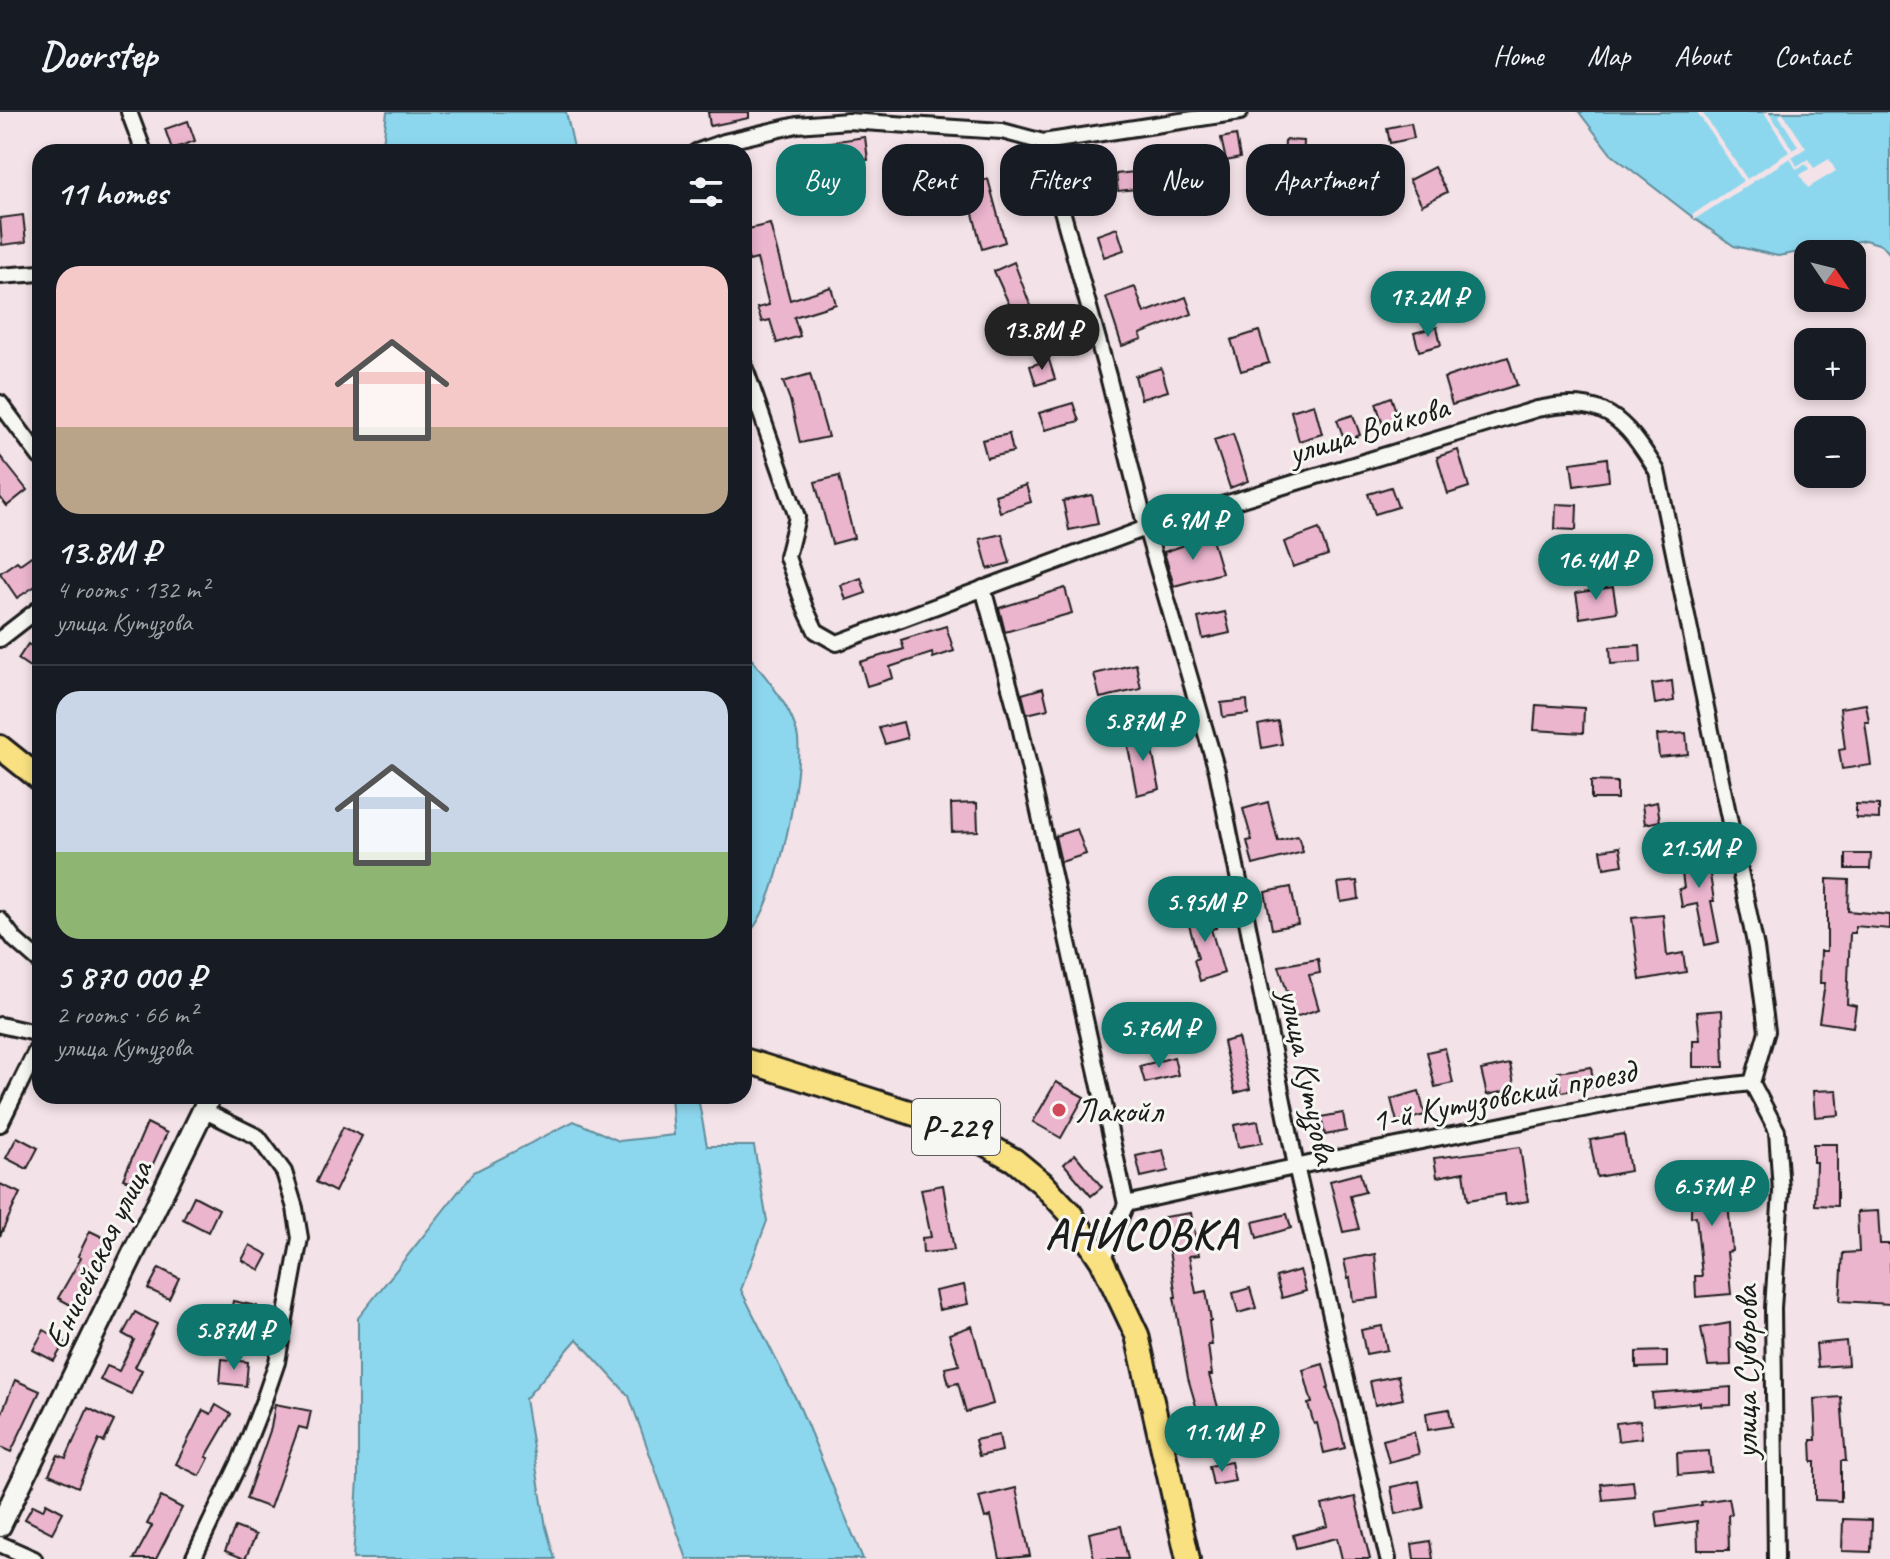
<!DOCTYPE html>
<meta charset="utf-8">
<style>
body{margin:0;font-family:Caveat,sans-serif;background:#20242c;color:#f1f3f6;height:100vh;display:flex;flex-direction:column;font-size:30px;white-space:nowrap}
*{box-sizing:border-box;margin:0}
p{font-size:26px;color:#9ea1a6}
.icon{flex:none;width:44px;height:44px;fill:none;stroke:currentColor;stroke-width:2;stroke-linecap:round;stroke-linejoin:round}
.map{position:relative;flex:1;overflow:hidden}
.sheet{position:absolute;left:32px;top:32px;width:720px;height:960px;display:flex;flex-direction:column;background:#171b24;border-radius:24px;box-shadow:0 4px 12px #0003}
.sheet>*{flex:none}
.top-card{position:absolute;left:776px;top:32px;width:760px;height:72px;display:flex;gap:16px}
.needle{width:52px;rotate:125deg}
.buttons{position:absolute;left:1794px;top:128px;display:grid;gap:16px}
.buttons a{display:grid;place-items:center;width:72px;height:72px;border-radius:16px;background:#171b24;box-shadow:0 4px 12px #0003;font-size:40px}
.price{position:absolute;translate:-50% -68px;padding:0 18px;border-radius:28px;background:#0f766e;color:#fff;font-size:26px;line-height:52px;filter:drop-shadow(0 2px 4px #0008)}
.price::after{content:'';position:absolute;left:50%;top:48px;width:24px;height:18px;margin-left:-12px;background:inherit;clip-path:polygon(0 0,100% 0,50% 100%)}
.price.on{background:#222;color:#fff}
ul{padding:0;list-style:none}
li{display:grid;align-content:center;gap:16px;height:424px;padding:0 24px}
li+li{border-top:2px solid #363941}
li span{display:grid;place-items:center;height:248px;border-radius:24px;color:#555}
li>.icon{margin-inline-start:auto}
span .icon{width:144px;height:144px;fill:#fffc;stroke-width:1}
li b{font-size:34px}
h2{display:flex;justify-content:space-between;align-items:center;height:96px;padding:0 24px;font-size:34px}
.chip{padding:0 28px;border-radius:24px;background:#171b24;box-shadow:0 4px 12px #0003;font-size:28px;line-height:72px}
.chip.on{background:#0f766e;color:#fff}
header{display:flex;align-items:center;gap:48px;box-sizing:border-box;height:112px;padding:0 40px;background:#171b24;border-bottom:2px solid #363941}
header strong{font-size:38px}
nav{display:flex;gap:44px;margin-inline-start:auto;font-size:28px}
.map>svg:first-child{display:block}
</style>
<header>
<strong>Doorstep</strong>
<nav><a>Home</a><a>Map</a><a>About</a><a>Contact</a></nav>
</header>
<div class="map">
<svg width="1890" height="1447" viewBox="0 0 1890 1447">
<rect width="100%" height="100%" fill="#f3e2e7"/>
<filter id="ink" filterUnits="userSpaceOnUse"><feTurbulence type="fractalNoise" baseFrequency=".0125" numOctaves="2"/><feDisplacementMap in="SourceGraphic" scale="16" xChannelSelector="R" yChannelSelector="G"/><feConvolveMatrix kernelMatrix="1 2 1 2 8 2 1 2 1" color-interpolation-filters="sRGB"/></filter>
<g filter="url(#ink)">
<g fill="#8dd7ee" stroke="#608c9a" stroke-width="2">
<path d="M387,0h179l9,40h-193z"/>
<path d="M1579,0h311v142l-8,-9 -17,-5 -87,16 -44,-10 -39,-27 -84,-65z"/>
<path d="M744,538c19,23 50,59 54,89 4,36 -22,181 -54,197z"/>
<path d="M671,984h13l15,7 8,43h47l13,75 -26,69 57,113 65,156h-176l-58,-163 -52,-57 -52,60 21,128 9,32h-202l5,-80v-161l116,-146 100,-51 45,20 55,-6z"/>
</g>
<path fill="#f3e2e7" d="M1697,0h5l45,67 42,-27 -25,-40h5l24,38 5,-4 -19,-30 4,-3 23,35 -14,9 5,9 11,-7 6,9 15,-9 7,12 -28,17 -8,-13 9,-6 -3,-5 -10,5 -6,-11 -95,61 -3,-4 51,-34z"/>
<g fill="#ebb5ce" stroke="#1c1c1c" stroke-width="2">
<path d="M708,0h41v6l-39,8z"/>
<path d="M188,9l7,20 -23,8 -7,-20z"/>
<path d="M1411,11l3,15 -24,5 -3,-15z"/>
<path d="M1236,23l4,23 -14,3 -5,-23z"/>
<path d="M865,25l3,23 -41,7 -4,-24z"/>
<path d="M1285,28l19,1 -1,25h-19z"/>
<path d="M908,38l26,1 -1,21 -26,-1z"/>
<path d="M1434,55l13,25 -25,13 -13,-25z"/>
<path d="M1135,60l1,17 -18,2 -2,-17z"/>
<path d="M988,67l17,63 -23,7 -16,-63z"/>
<path d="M23,103l3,27 -24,3 -2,-27z"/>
<path d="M770,112l20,76 41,-13 5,17 -42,13 6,19 -23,7 -7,-23 -8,2 -5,-14 12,-3 -12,-46 -8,2 -5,-19v-12z"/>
<path d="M1117,116l7,22 -20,7 -7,-22z"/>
<path d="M1014,150l27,72 -23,9 -8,-24 5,-2 -21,-46z"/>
<path d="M1135,175l9,26 42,-16 6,17 -52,20 2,5 -20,7 -16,-49z"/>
<path d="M1437,215l4,18 -22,6 -5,-18z"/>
<path d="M1259,219l10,32 -28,8 -10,-31z"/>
<path d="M1508,245l9,28 -65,20 -8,-27z"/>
<path d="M1049,248l6,19 -19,6 -6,-19z"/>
<path d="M1161,256l7,23 -27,8 -6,-23z"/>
<path d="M810,262l18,63 -28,6 -10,-43 -7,-18z"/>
<path d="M1391,285l9,26 -16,5 -8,-25z"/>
<path d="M1073,291l6,18 -34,9 -6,-17z"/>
<path d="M1314,292l8,30 -23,7 -8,-30z"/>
<path d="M1353,303l7,20 -15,6 -8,-21z"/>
<path d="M1009,322l4,18 -26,6 -5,-18z"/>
<path d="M1233,322l15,47 -18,7 -16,-48z"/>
<path d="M1458,338l11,37 -21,7 -11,-37z"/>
<path d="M0,344l27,34 -20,16 -7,-9z"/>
<path d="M1607,346l2,23 -35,5 -3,-23z"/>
<path d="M839,364l15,62 -22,6 -17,-62z"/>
<path d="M1026,373l5,17 -31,10 -5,-17z"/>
<path d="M1391,375l7,20 -23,7 -7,-20z"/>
<path d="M1092,383l6,29 -29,6 -6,-29z"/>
<path d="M1556,392l21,1 -1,25 -21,-1z"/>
<path d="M1319,417l9,26 -35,12 -9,-25z"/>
<path d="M1002,422l8,29 -22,6 -8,-30z"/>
<path d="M1211,424l11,37 -48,13 -10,-34z"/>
<path d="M40,438v33l-23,15 -17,-25 17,-12 3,3z"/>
<path d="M861,466l5,15 -20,7 -5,-15z"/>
<path d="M1613,475l4,25 -37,6 -4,-25z"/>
<path d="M1065,476l7,25 -67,19 -6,-24z"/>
<path d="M1225,500l5,21 -27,6 -5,-21z"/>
<path d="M946,514l8,25 -21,7 -1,-5 -42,14 3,11 -26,8 -7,-24 44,-13 -3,-9z"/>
<path d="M28,532l12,8v22l-22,-15z"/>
<path d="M1640,533l1,17 -30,2 -1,-17z"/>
<path d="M1136,552l5,25 -41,9 -6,-24z"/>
<path d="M1672,569l2,20 -19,3 -3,-20z"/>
<path d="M1043,576l5,21 -21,5 -5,-20z"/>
<path d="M1247,588l1,14 -25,3 -2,-14z"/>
<path d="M1866,592l3,18h-4l6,43 -29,4 -3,-19 6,-1 -5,-41z"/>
<path d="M1536,593l48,3 -1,25 -49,-3z"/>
<path d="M1278,609l4,23 -20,4 -4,-23z"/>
<path d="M903,610l4,16 -22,6 -6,-16z"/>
<path d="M1148,620l12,57 -23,6 -11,-59z"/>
<path d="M1686,621l2,21 -29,3 -2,-22z"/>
<path d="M1591,669l26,1v17h-26z"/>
<path d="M1268,690l10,39 20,-5 5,16 -50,13 -6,-24 5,-1 -9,-31z"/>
<path d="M1657,690l3,19 -15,3 -3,-19z"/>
<path d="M977,691l1,28 -26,1 -1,-28z"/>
<path d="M1856,692l23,1v14l-23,-1z"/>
<path d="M1077,717l9,25 -25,8 -6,-26z"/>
<path d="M1620,735l3,18 -19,3 -3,-18z"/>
<path d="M1706,736l8,53h-3l8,41 -14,3 -8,-41 -15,3 -3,-18 5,-1 -5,-37z"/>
<path d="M1846,742h25l-1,15h-24z"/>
<path d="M1827,767l22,1 -1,31 42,4v14l-35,-3v7h-5l-3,71 9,2 -3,21 -34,-5 6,-39h-5l1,-32h6z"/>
<path d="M1357,769l2,18 -18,3 -3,-19z"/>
<path d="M1291,775l7,37 -26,5 -7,-37z"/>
<path d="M1210,795l6,21 -5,1 13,44 -24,8 -6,-21 4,-2 -12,-44z"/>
<path d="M1663,803l4,41 16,-3 3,19 -46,8 -8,-62z"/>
<path d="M1318,847l2,14 -11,2 10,34 -24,8 -16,-51z"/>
<path d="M1722,898l2,57h-31v-27h7l-3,-28z"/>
<path d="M1238,926l12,51 -15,4 -12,-51z"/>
<path d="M1445,936l8,35 -18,4 -8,-35z"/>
<path d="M1174,945l4,18 -33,8 -5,-17z"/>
<path d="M1510,952l5,25 -28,6 -6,-25z"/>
<path d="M1591,955l3,20 -33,5 -3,-20z"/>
<path d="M1056,970l28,15 -23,41 -28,-16z"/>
<path d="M1837,978l2,25 -24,2 -2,-26z"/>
<path d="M1419,979l6,24 -28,7 -6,-23z"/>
<path d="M1343,1001l3,18 -21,4 -4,-18z"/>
<path d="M1258,1009l4,22 -24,4 -4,-22z"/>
<path d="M147,1011l20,10 -24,53 -20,-7z"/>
<path d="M343,1015l19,9 -27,56 -19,-10z"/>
<path d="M1624,1022l6,37 -33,6 -7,-37z"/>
<path d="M17,1025l21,11 -11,21 -21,-11z"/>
<path d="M1813,1032h24v62l-22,-1 1,-43h-3z"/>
<path d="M1520,1035l8,54 -22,4 -1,-11 -37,6 -4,-28 -27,5 -3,-19z"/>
<path d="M1163,1038l5,21 -27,6 -5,-21z"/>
<path d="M1075,1042l27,33 -11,9 -27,-32z"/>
<path d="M1725,1051l7,88 -5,1 4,42 -35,3 -1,-21h7l-6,-60 -5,1 1,-53z"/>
<path d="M1360,1061l5,19 -15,4 9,33 -16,3 -13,-51z"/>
<path d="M0,1072l20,9 -20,43z"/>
<path d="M943,1073l11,65 -31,3 -1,-15 9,-1 -10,-48z"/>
<path d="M194,1084l25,13 -11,23 -25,-13z"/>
<path d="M1878,1099l2,33h10v60l-50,-3 3,-48 16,-1 -2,-40z"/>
<path d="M1191,1101l8,42 -10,1 7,37 10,-2 5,30h-2l3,24h-4l4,30h-3l10,36 6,-2 7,23 -29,8 -7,-23 3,-1 -11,-38 -14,-81h2l-12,-80z"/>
<path d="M1287,1102l4,14 -34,10 -4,-16z"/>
<path d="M90,1119l23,11 -33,68 -22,-12 23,-40 -3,-2z"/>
<path d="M250,1133l18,10 -8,15 -18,-10z"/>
<path d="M1375,1142l4,44 -26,3 -3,-23 -2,1 -4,-19z"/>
<path d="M159,1156l20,10 -10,21 -21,-10z"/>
<path d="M1300,1158l6,21 -24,7 -6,-21z"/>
<path d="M964,1173l4,19 -29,6 -4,-19z"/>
<path d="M1250,1176l6,20 -18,5 -5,-20z"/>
<path d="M233,1189l24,5 -6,29 -24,-5z"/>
<path d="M135,1200l22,12 -22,43 7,3 -11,24 -31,-14 7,-14 12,5 15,-31 -11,-6z"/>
<path d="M1730,1211l1,42 -23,1 -7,-38z"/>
<path d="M972,1214l21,78 -27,8 -8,-29 -9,2 -4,-17 14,-3 -10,-31z"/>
<path d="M1382,1214l5,24 -21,4 -5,-24z"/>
<path d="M44,1218l21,12 -11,19 -21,-11z"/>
<path d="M1846,1229l2,24 -30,2 -2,-23z"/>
<path d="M1667,1239v16l-31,1v-16z"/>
<path d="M222,1247l26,3 -2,24 -26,-3z"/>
<path d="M1323,1252l6,23 -2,1 12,34 6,26 -21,5 -7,-30 -3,1 -6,-20 4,-1 -9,-33z"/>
<path d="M1398,1264l5,23 -28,6 -5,-24z"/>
<path d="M15,1268l25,11 -29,61 -11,-5v-29z"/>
<path d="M1731,1275v18l-31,1v-4l-47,5 -1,-14z"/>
<path d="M1841,1285l5,64h-5v40l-26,-1v-38h-3l-1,-22h5l-2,-41z"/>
<path d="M275,1292l36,7 -4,18 -8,-2 -29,81 -24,-9 25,-71z"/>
<path d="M216,1293l15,9 -25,43 3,1 -9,18 -24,-12 27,-54 8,4z"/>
<path d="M88,1296l26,13 -10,21 -5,-2 -21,47 -29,-13 9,-19 8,3z"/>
<path d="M1449,1297l3,17 -24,4 -2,-17z"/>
<path d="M1640,1308l2,18 -24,3 -2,-18z"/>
<path d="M1414,1320l5,22 -30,8 -6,-22z"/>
<path d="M999,1323l3,16 -23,5 -4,-16z"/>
<path d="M1709,1339l2,21 -33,3 -1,-22z"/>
<path d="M1231,1350l4,19 -22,4 -4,-19z"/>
<path d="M1419,1369l5,27 -28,6 -5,-27z"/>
<path d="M1633,1369l2,16 -32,3 -2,-16z"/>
<path d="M1016,1376l14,68 -30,3 -9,-43 -6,2 -6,-21z"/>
<path d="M161,1385l21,11 -26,51h-22l18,-33 -5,-2z"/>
<path d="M1355,1385l15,62h-28l-5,-21 -41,10 -3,-13 35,-9 -6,-21z"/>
<path d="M1729,1386l3,16 -4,1 1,35h-31l-1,-29 -39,6 -2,-15 46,-7 -1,-3z"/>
<path d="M46,1391l17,9 -11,21 -27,-14 8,-14 10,5z"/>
<path d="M1843,1407l29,1 -1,32 -29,-1z"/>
<path d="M1121,1414l7,33h-34l-5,-26z"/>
<path d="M235,1415l21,8 -11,24 -20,-8z"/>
<path d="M1430,1429l3,18h-19l-2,-15z"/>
</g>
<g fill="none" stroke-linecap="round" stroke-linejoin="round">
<defs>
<g id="street">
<path d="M129,0l15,40"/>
<path d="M1043,30l65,234 38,152 71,243 79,395 92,393"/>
<path d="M696,40l28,-10 73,-17 51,-4 154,10 41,11 197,-30"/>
<path d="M0,164l40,-3"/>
<path d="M744,253l53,152 -10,40 18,51 11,23 21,12 309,-115 391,-119c66,-14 87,8 120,62l99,477 11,83 -15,52 25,48 4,60 -8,117 3,251"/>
<path d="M0,291l40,54"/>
<path d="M983,476l35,129 108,487 -24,57"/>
<path d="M0,527l40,-31"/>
<path d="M0,808l15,20 25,22"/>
<path d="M0,913l40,9"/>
<path d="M0,1012l40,-81"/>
<path d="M1126,1092c119,-27 237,-52 357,-75 89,-18 178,-37 269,-46"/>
<path d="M0,1432l34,15"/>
<path d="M193,1447l47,-98 24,-61 13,-38 23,-124 -5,-30 -11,-36 -26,-35 -55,-27"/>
</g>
<path id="secondary" d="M0,1414l210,-430"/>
<g id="primary">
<path d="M0,635l40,32"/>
<path d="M744,948l209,66 61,34 28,23 28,30 32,48 35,74 51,224"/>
</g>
</defs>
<use href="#street" stroke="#1c1c1c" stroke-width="20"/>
<use href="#secondary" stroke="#1c1c1c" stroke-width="26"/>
<use href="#primary" stroke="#1c1c1c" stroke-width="28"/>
<use href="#street" stroke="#f6f6f2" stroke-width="14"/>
<use href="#secondary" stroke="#f6f6f2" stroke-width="20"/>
<use href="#primary" stroke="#f9e181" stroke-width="22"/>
</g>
</g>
<circle fill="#d1495b" stroke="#f6f6f2" stroke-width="3" cx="1059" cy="998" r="8"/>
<g text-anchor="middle" stroke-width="6" stroke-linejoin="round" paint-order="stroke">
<rect fill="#f6f6f2" stroke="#5d5d5c" stroke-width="2" x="912" y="987" width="88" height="56" rx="6"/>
<g font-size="32" font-weight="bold" fill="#1c1c1c">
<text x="956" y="1026">Р-229</text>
</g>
<g font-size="34" fill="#1c1c1c" stroke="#f6f6f2">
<text transform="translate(1368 317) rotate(-17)" y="12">улица Войкова</text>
<text transform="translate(1309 964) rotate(78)" y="12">улица Кутузова</text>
<text transform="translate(1503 983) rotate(-11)" y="12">1-й Кутузовский проезд</text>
<text transform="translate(97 1142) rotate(-64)" y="12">Енисейская улица</text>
<text transform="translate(1745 1260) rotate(-90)" y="12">улица Суворова</text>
</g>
<g font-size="34" fill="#1c1c1c" stroke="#f6f6f2" text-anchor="start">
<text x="1075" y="1010">Лакойл</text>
</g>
<g font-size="42" font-weight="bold" letter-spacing="2" fill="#1c1c1c" stroke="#f6f6f2">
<text x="1142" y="1136">АНИСОВКА</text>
</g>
</g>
</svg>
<div class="buttons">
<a><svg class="needle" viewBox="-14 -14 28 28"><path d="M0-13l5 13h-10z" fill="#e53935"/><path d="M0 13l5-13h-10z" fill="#9ea1a6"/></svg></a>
<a>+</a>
<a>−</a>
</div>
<b class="price" style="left:1428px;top:227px">17.2M ₽</b>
<b class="price on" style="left:1042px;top:260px">13.8M ₽</b>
<b class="price" style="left:1193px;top:450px">6.9M ₽</b>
<b class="price" style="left:1596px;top:490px">16.4M ₽</b>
<b class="price" style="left:1143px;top:651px">5.87M ₽</b>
<b class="price" style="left:1699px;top:778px">21.5M ₽</b>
<b class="price" style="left:1205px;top:832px">5.95M ₽</b>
<b class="price" style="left:1159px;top:958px">5.76M ₽</b>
<b class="price" style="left:1712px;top:1116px">6.57M ₽</b>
<b class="price" style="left:234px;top:1260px">5.87M ₽</b>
<b class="price" style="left:1222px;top:1362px">11.1M ₽</b>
<div class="top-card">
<a class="chip on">Buy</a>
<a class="chip">Rent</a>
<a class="chip">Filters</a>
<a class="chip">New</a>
<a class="chip">Apartment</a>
</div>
<section class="sheet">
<h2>11 homes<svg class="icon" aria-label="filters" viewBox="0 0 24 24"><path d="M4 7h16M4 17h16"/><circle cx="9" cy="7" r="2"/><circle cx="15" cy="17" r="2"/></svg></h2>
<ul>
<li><span style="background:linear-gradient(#f6c9c9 65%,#b9a48a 0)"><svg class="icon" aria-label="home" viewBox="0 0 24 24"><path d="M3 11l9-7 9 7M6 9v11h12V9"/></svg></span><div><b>13.8M ₽</b><p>4 rooms · 132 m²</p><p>улица Кутузова</p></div></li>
<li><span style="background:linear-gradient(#c9d6e8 65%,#8fb573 0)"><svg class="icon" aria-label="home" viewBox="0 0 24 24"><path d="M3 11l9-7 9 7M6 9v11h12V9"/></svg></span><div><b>5 870 000 ₽</b><p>2 rooms · 66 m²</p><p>улица Кутузова</p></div></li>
</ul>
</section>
</div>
